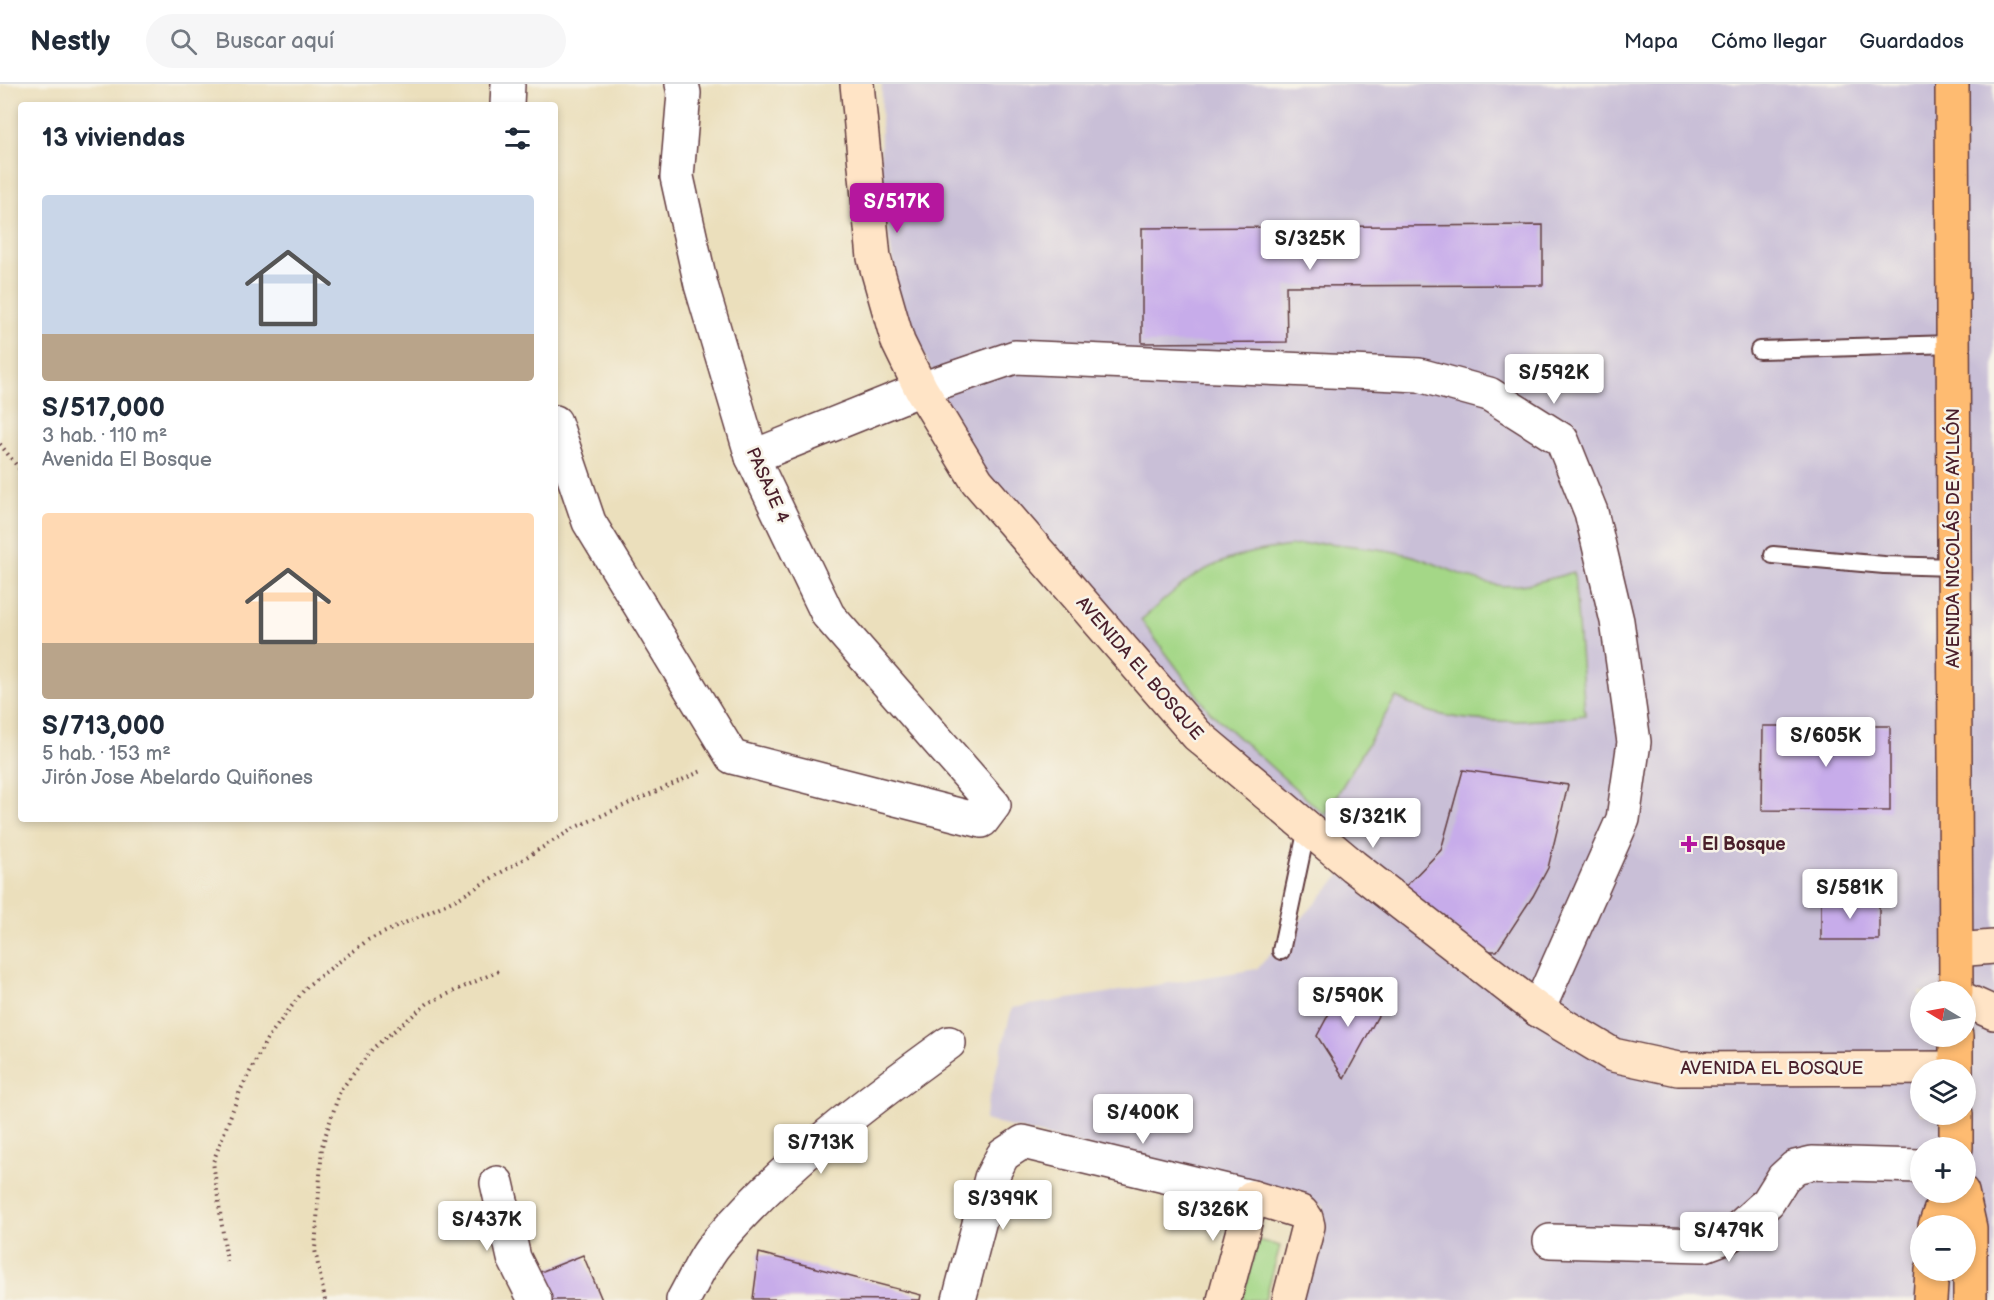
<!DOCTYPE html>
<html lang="es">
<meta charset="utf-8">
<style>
body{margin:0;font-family:"Balsamiq Sans",sans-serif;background:#f6f6f7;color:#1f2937;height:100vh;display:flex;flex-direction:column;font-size:22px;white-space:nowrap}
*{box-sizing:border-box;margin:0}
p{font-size:20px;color:#747a83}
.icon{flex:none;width:33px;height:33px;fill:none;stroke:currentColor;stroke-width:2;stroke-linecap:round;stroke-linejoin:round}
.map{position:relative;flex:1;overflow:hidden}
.side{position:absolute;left:18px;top:18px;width:540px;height:720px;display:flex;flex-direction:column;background:#fff;border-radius:6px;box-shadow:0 3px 9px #0003}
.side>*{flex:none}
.needle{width:39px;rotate:280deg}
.tools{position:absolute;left:1910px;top:897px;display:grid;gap:12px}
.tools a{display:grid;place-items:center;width:66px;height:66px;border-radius:50%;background:#fff;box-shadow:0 3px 9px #0003;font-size:30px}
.price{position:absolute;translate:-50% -51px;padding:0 14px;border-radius:6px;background:#fff;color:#222;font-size:20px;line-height:39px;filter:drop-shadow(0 2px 3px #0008)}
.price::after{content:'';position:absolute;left:50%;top:36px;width:18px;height:14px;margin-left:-9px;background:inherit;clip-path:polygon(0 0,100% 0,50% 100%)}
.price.on{background:#b5179e;color:#fff}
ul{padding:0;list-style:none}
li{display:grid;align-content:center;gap:12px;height:318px;padding:0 24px}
li span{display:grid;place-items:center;height:186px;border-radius:6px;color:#555}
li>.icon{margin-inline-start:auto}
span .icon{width:108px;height:108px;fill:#fffc;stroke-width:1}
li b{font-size:26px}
h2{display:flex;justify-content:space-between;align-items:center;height:72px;padding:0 24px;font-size:26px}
header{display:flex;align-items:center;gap:36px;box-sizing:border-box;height:84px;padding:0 30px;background:#fff;border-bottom:2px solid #e0e1e3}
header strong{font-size:28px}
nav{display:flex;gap:33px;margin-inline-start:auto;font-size:21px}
.search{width:420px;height:54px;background:#f6f6f7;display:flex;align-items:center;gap:15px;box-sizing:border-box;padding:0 21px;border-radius:33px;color:#747a83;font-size:22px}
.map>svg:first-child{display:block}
</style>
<header>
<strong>Nestly</strong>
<div class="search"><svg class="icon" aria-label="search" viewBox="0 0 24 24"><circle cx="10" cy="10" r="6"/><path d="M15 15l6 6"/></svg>Buscar aquí</div>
<nav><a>Mapa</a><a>Cómo llegar</a><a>Guardados</a></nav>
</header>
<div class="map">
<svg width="1994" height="1216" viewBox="0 0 1994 1216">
<rect width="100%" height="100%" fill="#f7f3e8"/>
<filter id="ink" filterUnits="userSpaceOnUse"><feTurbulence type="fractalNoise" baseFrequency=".0167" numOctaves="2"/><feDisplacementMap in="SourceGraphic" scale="12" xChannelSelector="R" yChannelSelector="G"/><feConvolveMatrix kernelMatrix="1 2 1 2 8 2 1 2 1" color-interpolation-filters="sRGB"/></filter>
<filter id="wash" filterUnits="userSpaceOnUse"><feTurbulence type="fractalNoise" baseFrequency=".008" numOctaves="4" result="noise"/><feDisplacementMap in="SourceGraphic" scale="24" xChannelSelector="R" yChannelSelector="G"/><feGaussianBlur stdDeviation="1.35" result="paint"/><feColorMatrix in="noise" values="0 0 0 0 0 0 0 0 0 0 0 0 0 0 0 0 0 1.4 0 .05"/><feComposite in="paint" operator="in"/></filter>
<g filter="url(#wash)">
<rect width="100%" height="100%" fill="#ebdfbc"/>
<path fill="#c9bfd7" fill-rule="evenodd" d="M882,0h1112v1216h-695l25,-94 -340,-86 28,-112 245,-39 101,-114 -155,-131 -236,-272 -70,-160 -17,-118zM1920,908h45v44h-45zM1920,986h45v44h-45zM1920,1064h45v44h-45zM1920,1142h45v44h-45z"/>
<g fill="#a4d787" stroke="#777b59" stroke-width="1.5">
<path d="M1326,459c28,3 56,5 83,12 30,8 57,25 88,30 22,4 55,-7 77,-13l11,143c-47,7 -114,11 -160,-5 -10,-3 -20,-9 -29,-13l-71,118 -116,-104 -68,-91c15,-13 30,-27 46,-39 40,-29 92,-35 139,-38z"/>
<path d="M1258,1156l22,6 -15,54h-23z"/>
</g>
<g id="blocks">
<g fill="#c7acea">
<path d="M1543,141v60l-257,1 1,56 -145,1v-115z"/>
<path d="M1763,642h127v85l-128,-1z"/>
<path d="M1463,686l105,15 -20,83 -15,28 -36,55h-11l-82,-63 37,-38z"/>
<rect x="1821" y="817" width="58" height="39"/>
<path d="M1341,907l44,12 -41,75 -27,-42z"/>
<path d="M759,1169l162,42 -1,5 -167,-1z"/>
<path d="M583,1171l19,45h-55l-14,-25z"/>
</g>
</g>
</g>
<g filter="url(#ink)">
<use href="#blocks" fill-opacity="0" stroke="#623c41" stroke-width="1.5"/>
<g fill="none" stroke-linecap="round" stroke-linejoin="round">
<defs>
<g id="lane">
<path d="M1759,266l193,-6"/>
<path d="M1773,471l111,10 70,2"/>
<path d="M1281,867l26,-123"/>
</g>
<g id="street">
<path d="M507,21l1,-21"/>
<path d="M555,338l34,100 143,235 250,64 12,-16 -166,-190 -76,-158 -51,-172 -24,-108 7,-84 -2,-9"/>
<path d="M752,373l169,-68 94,-32 404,18 70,19 73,46 29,72 26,109 17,121 -11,77 -85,191"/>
<path d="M497,1099l17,75 21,42"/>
<path d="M1550,1157l154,4 27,-10 37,-33 15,-24 12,-11 17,-4 108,3"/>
<path d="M683,1216c11,-19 20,-42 35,-59 66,-77 149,-139 231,-198"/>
<path d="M959,1216l32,-122 12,-23 20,-13 229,55"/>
</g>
<g id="secondary">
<path d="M857,0l17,174 24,84 23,47 56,92 220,254 156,131 185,144 75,45 65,14 278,-1"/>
<path d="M1955,866l39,-3"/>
<path d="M1965,916l29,13"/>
<path d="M1224,1216l28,-103 49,15 5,6 2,8 -19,74"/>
</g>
<g id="primary">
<path d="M1952,0l4,908"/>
<path d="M1956,952v34"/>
<path d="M1956,1030v34"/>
<path d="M1962,1108l8,36v72"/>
<path d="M1935,1142l12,-34"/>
<path d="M1930,1216l2,-30"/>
</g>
</defs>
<use href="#lane" stroke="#623c41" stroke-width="20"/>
<use href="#street" stroke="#623c41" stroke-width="36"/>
<use href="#secondary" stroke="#623c41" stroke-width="36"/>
<use href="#primary" stroke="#623c41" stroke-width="36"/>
<g stroke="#623c41" stroke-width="4" stroke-dasharray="1.5 4.5" stroke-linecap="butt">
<path d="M0,360l21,27"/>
<path d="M227,1178l-14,-100 27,-71 27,-52 40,-53 61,-46 91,-42 117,-71 128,-57"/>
<path d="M325,1216l-10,-50 7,-104 18,-55 33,-43 55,-45 73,-33"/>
</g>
<use href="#lane" stroke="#fff" stroke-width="16"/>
<use href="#street" stroke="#fff" stroke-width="33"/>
<use href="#secondary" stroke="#ffe4c6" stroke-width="33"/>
<use href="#primary" stroke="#febb71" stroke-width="33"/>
</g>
</g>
<path fill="#b5179e" stroke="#f7f3e8" stroke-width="2" d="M1686 751h6v6h6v6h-6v6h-6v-6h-6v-6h6z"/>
<g text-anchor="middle" stroke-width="5" stroke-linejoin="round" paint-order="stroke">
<g font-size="18" fill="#4a1f2b" stroke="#f7f3e8">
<text transform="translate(768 401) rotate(66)" y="6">PASAJE 4</text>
<text transform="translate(1953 454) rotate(-90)" y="6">AVENIDA NICOLÁS DE AYLLÓN</text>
<text transform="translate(1140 584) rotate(49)" y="6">AVENIDA EL BOSQUE</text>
<text x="1772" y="990">AVENIDA EL BOSQUE</text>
</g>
<g font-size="18" font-weight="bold" fill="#4a1f2b" stroke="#f7f3e8" text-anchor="start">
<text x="1702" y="766">El Bosque</text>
</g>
</g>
</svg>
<div class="tools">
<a><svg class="needle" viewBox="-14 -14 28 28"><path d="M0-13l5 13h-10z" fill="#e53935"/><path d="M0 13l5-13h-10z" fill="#747a83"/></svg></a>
<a><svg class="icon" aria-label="layers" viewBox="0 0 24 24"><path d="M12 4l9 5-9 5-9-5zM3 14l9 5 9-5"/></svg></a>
<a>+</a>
<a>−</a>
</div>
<b class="price on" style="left:897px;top:150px">S/517K</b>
<b class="price" style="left:1310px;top:187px">S/325K</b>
<b class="price" style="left:1554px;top:321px">S/592K</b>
<b class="price" style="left:1826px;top:684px">S/605K</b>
<b class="price" style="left:1373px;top:765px">S/321K</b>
<b class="price" style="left:1850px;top:836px">S/581K</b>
<b class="price" style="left:1348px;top:944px">S/590K</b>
<b class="price" style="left:1143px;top:1061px">S/400K</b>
<b class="price" style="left:821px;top:1091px">S/713K</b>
<b class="price" style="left:1003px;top:1147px">S/399K</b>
<b class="price" style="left:1213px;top:1158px">S/326K</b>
<b class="price" style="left:487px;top:1168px">S/437K</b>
<b class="price" style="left:1729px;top:1179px">S/479K</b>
<section class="side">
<h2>13 viviendas<svg class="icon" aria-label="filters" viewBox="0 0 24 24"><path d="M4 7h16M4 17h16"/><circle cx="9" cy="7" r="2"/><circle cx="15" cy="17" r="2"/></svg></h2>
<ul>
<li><span style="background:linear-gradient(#c9d6e8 75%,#b9a48a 0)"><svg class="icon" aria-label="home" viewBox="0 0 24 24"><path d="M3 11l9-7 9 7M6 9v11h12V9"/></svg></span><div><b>S/517,000</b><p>3 hab. · 110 m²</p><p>Avenida El Bosque</p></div></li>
<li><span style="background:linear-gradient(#ffd9b3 70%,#b9a48a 0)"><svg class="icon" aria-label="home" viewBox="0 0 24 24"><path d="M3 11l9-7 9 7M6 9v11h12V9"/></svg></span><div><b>S/713,000</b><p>5 hab. · 153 m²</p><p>Jirón Jose Abelardo Quiñones</p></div></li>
</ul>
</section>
</div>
